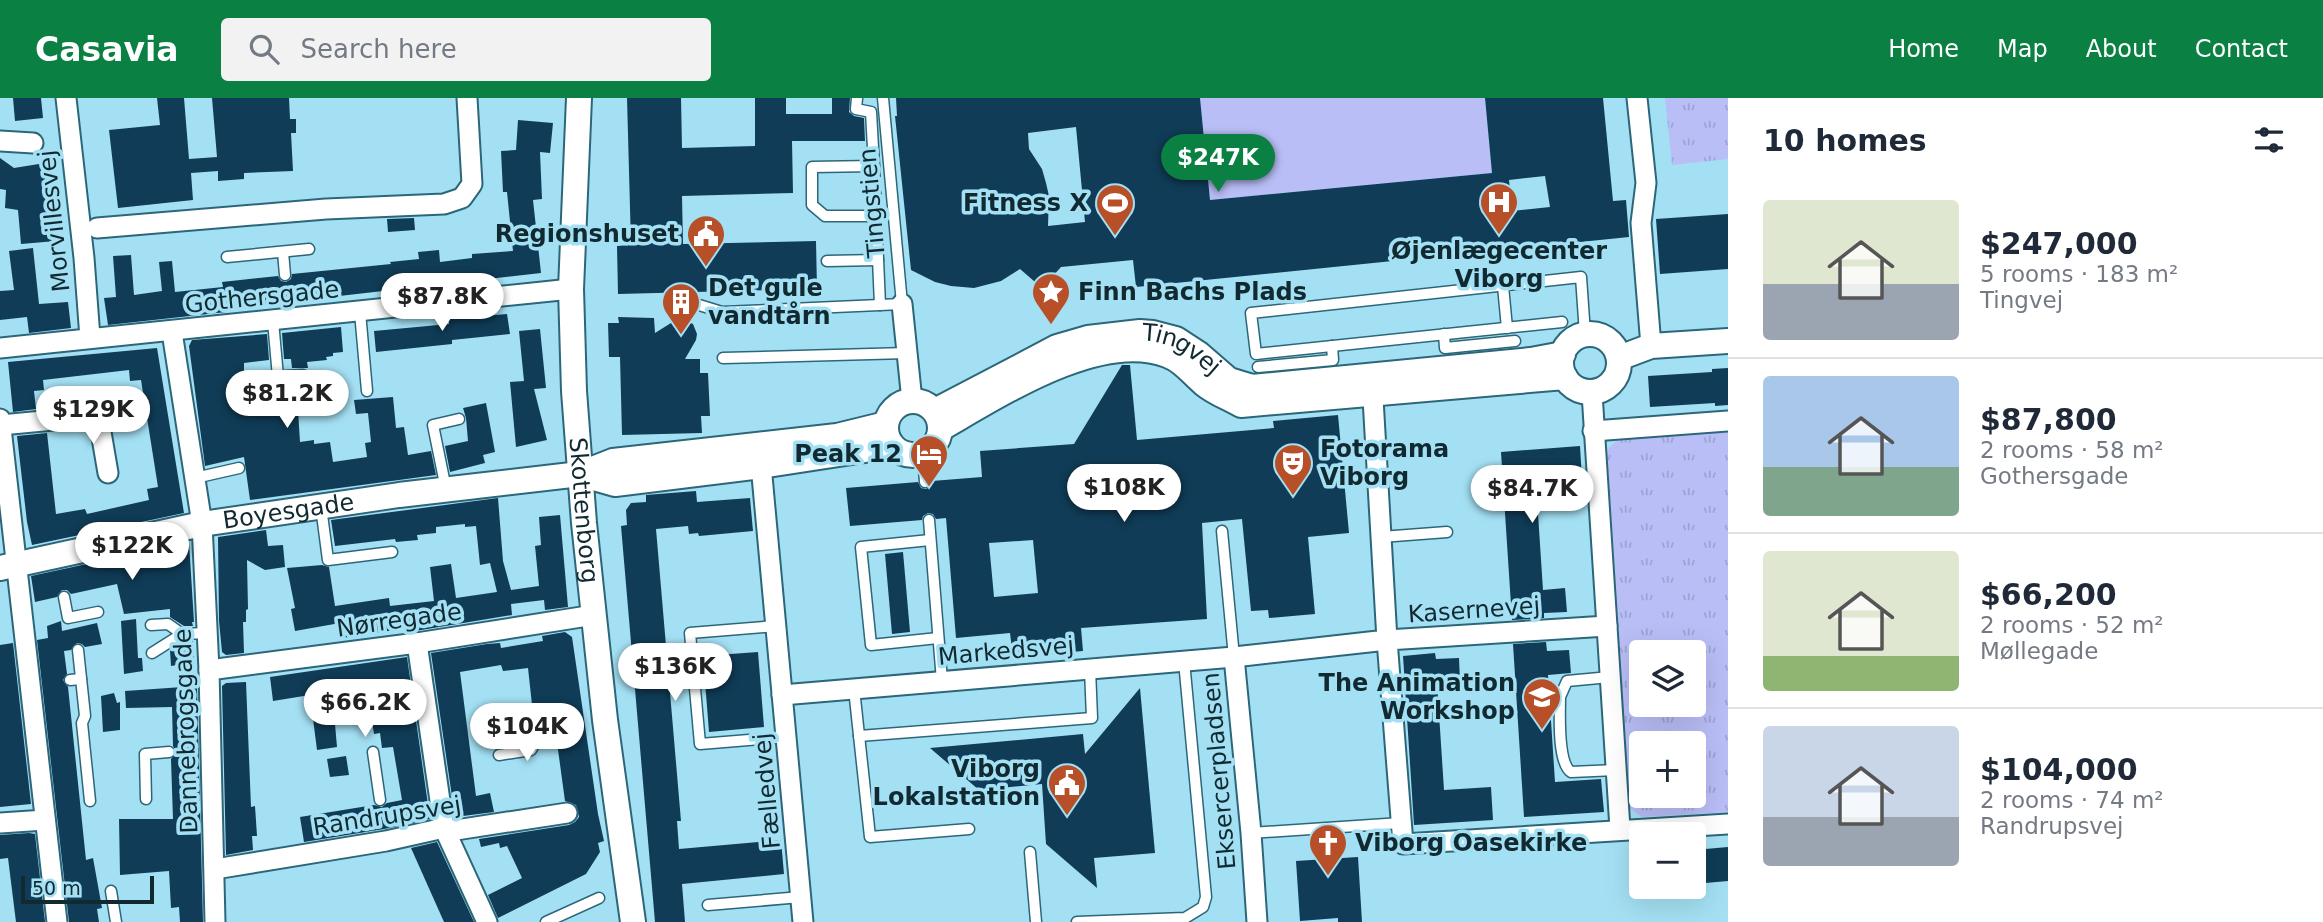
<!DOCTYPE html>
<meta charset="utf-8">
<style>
body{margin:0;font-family:"DejaVu Sans",sans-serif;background:#f2f2f3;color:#1f2937;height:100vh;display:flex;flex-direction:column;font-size:26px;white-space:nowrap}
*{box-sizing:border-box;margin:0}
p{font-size:23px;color:#747a83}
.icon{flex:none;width:38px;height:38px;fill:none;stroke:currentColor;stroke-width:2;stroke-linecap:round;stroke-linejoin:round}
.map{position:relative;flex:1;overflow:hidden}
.details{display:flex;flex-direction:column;background:#fff;width:595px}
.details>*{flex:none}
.buttons{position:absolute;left:1629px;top:542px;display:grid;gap:14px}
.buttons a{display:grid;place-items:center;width:77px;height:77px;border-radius:7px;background:#fff;box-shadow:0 7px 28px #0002;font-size:35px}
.scale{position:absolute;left:21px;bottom:18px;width:133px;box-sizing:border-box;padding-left:7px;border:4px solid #112931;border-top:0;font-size:19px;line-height:24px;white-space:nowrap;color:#112931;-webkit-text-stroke:5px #a4e0f4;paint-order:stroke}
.price{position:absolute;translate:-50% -60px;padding:0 16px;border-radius:24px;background:#fff;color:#222;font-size:23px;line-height:46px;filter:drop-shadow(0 2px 4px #0008)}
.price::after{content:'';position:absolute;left:50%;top:42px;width:21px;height:16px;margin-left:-10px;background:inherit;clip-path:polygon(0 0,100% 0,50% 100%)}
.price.current{background:#0b8043;color:#fff}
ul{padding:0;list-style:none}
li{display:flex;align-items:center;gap:21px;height:175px;padding:0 35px}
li+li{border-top:2px solid #e0e1e3}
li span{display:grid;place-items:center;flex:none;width:196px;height:140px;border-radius:7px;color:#555}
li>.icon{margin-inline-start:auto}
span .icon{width:84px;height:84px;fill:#fffc;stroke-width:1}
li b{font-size:30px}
h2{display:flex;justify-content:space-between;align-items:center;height:84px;padding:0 35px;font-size:30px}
header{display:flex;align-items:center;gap:42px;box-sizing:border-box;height:98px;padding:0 35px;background:#0b8043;color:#fff}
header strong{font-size:33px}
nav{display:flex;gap:38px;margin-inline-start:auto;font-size:24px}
.search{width:490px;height:63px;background:#f2f2f3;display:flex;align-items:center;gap:18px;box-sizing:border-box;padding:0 24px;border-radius:7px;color:#747a83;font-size:26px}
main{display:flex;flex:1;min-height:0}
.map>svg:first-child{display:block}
</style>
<header>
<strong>Casavia</strong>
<div class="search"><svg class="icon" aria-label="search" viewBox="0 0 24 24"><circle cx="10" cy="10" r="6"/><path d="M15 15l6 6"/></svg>Search here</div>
<nav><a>Home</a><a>Map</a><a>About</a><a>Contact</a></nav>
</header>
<main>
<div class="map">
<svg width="1728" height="824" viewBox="0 0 1728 824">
<defs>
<pattern id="park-tufts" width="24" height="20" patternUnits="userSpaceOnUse" patternTransform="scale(1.75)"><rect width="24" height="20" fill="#b9bef7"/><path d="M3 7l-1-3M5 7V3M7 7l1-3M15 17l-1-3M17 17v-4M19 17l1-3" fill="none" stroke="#9ea3d4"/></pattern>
</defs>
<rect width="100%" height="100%" fill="#a4e0f4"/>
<path fill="#b9bef7" d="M1200,0h285l7,75 -282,27z"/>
<g fill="url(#park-tufts)" fill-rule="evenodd">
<path d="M1665,0h63v61l-56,6z"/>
<path d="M1728,334v380l-86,5 -14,-10 -24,-346c2,-11 6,-16 16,-22zM1642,555h52v52h-52zM1642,646h52v52h-52z"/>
</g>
<g fill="#103c57" fill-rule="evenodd">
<path d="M13,0h28l2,20 -28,3z"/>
<path d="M157,0h27l5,61 28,-2 -5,-59h77l1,21h6v14h-5l2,38 -49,2v6l-26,2v-10l-27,2 2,27 -75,8 -9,-78 51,-5z"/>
<path d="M627,0h54l1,50 73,-2v-48h31v16h46v-16h18l-1,14 5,4 10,2 1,23h-73l1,52 -111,3 1,48 133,-3 1,48 -199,5 -1,-48 14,-1z"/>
<path d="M896,0h304l10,102 282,-27 -7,-75h118l10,103 13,-1 3,37 -493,50 -3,-27 -72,7 -19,21 -22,-19 -19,12 -27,7 -23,-2 -16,-4 -24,-12 -16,-154h2zM1076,29l9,95 -37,4 1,-30 -3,-13 -4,-14 -13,-20 -1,-16zM1545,78l5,31 -38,4 -3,-31z"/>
<path d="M518,22l35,3 -3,30 -10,-1 2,47 -9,1 8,73 -316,36 1,3 -118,13 -4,-27 12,-1 -3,-41 18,-1 3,40 28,-4 -3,-29 13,-1 3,31 48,-5 -1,-5 56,-6 3,5 5,1 5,-3 1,-5 99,-10 -1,-2 29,-3 -1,-7 21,-2 1,12 32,-4v-4l41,-3 -6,-59h-4l-2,-41 15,-1z"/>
<path d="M0,60l14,10 31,-5 4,26 -2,1 1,28 5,-1 3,24 -35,3 -3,-34 -13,-2 1,-18 -6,-1z"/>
<path d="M1728,116v55l-68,5 -4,-55z"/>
<path d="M414,120l1,12 -27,2 -1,-13z"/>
<path d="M33,150l6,56 29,-2 3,26 -42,5 -2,-16 -27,3v-29l14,-1 -5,-39z"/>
<path d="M507,216l3,20 -58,6v4l-76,8 -2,-21 75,-7v-5z"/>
<path d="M618,219l36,1 1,15 24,-15 14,6 4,10 -1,6 -11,19h15v14h8l2,43h-9l1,17 -80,2 -2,-78h-11l-1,-34h11z"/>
<path d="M341,229l2,25 -10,1v3l-7,1 1,3 -20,2 1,6h-16l-1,-9h-7l-2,-26z"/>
<path d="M540,231l6,59 -12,1 13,51 -31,7 -6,-65 14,-1 -5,-50z"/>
<path d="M267,236l2,26 -25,3v16l2,5 3,24 28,-3v-10l20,-1 3,48 14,-2v4l16,-2 3,20 34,-5 -2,-14 6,-1 -3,-29 -12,1 -2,-14 39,-3 3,31 8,-1 4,28 23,-4 5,24 -186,25 -6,-43 -39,9 -16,-120 3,-6z"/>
<path d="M157,250l27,165 -152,32 -5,-23 -10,-86 30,-3 9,81 29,-5 2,5 62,-14 -2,-11 11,-2 -17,-107 -11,1 -1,-11 -86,10 1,10 -10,1 2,18 -23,3 -5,-50z"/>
<path d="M1122,267h8l7,75 137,-12 -1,-7 65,-6 11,118 -41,4 7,77 -46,4 -1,-8 -17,1 -9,-92 -40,4 5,96 -126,9 2,23 -70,6 -3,-24 -54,5 -10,-120 -10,1 -3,-5 -5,-1 -5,3 -1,4 -72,6 -4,-38 72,-6 3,6 5,1 5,-3 1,-5 50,-4 -2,-26 94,-7zM1033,442l5,53 -44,4 -5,-54z"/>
<path d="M1728,270v37l-13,1v-3l-65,4 -2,-31 64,-4v-3z"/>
<path d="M486,305l9,49 -12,3 2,8 -35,9 -5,-26 23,-5 -2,-23 -3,-10z"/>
<path d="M1580,348l2,34 -46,3 7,107 22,-2 2,24 -23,1v5l-32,2 -11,-168z"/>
<path d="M696,393l1,11 53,-4 3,33 -54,5 -1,-3 -9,1 -1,-8 -32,3 25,292h-4l2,28 102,-9 3,34 -102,10 3,38h-30l-34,-396 6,-1 -1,-15 5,-7 15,-1v-7z"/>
<path d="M498,400l5,63 8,29 28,-4 -4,-40 6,-1 -2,-28 21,-2 8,92 -23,3 -1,-10 -33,4 1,11 -97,16 -1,-4 -72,11 -2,-15 -45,8 -4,-22 4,-1 -8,-40 35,-3 7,2 6,39 54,-8 1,8 44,-5 -4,-34 21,-3 5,34 41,-6 -7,-29 -10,2 -4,-39 -11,1v-3l-29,3v6l-19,2 1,5 -22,2 -1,-3 -60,7 -4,-26z"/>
<path d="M266,432l2,16 15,-1 2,22 -20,3 -18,-10 1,49 -2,1v12h-3l1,31 -18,2 -4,-3 -3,-31 -1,-84z"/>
<path d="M189,444l5,80h-2l1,4h-9l-14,-9v-8l-46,5 -7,-30 -46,10 -4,-4h-5l-5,7 -22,5 -4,-26z"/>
<path d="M903,454l7,80 -18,2 -7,-80z"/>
<path d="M136,521l2,39h4l1,13 -19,3 -3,-53z"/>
<path d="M61,523l1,10 35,-8 5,21 -17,3 -3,-3 -5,-1 -6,7 -7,1 3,23 -4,6 5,7 18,173 7,-2 9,50 -5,1 2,13h-30l-32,-282 11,-2 -1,-12z"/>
<path d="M565,534l7,5 26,177 6,27 -6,2 2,9 -14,22 -88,44 -10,-23 34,-17 -15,-32 -7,2 -1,-5 -18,4 -2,-8 90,-14 6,-3 4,-5 -3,-12 -11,-4 -9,-66 3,-8 -6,-5 -1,-11 -19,3 -5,-46 -25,3 -2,-6 -41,7 16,124 14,-3 4,19 -39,5 -24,-164 56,-9 13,-1 1,5 42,-7 -1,-5z"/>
<path d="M184,543h9l1,21 -23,4 -1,-16z"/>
<path d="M1546,544l1,9 22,-1 2,23 -23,2 7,107 46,-3 3,33 -80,5 -11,-173z"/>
<path d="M13,545l18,161 -31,3v-162z"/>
<path d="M758,554l6,75 -55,5 -6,-76z"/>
<path d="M1435,555l1,6 23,-1 1,24 -23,1 7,107 47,-3 2,33 -79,5 -11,-169z"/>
<path d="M407,559l23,162 -46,10 -80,13 -4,-25 74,-12 8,2 5,-4 15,-3 -9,-53 -11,1 -2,-15 -6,1 -6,-38 -35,5 4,46 -20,3 -7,-55 -37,6 -3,-24z"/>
<path d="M246,584l5,125 4,-1 2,30h-5l1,14 -27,5 -4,-169 4,-3z"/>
<path d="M197,588l6,236h-23l-1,-15 -8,1 -2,-37 -49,4 -1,-56h54l-2,-60 5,-7 -3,-6 -1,-39 -46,1 -1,-17z"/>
<path d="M1140,590l15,165 -61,5 3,30 -51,-44 -4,-60 -63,6 -49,-42 153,-14 2,20z"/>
<path d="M114,595l3,10 3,-1v28l-17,2 -2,-36z"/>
<path d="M346,658l3,19 -19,2 -3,-18z"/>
<path d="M29,735l6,1 10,88h-29l-8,-64 -8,1v-24z"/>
<path d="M437,744l37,80h-30l-33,-74z"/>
<path d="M1728,749v34l-34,3v-34z"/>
<path d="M1358,759l4,65h-24v-4l-38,3 -4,-60z"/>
</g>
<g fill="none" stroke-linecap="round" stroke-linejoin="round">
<defs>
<g id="service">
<path d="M857,0l-1,11 15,3 3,54"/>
<path d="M876,118h-51l-13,-11v-38l62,-1 6,139"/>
<path d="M283,154l2,23"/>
<path d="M227,159l82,-8"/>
<path d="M827,163l51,-1"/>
<path d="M1503,188l4,42"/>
<path d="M677,208l22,-1 23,7 180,-8 -19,-206"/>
<path d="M360,214l7,79"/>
<path d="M273,223l5,56"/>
<path d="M1562,224l-306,32 -5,-41 330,-36 4,57"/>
<path d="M1444,236l1,14 70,-7"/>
<path d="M723,260l184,-5"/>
<path d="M1258,269l75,-7 -1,-14"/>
<path d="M251,280l52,-3"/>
<path d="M923,356l2,28"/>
<path d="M195,380l44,-10"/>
<path d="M446,391l-13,-64 26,-6"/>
<path d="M321,409l7,53 64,-8"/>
<path d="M929,422l13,161"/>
<path d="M1222,433l12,126"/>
<path d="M1381,439l66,-5"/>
<path d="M930,442l-69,7 10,98 67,-7"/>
<path d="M64,499l4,21 30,-6"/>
<path d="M151,527l17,-1 14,10"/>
<path d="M776,528l-86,7 10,111 86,-7"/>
<path d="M78,552l7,66 -3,7 8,78"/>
<path d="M152,555l30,-19 25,-1"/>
<path d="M1610,579l-43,4 -7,16c0,17 -3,65 11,75l45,-2"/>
<path d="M70,582l11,-1"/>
<path d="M854,591l16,148 99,-8"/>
<path d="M859,638l233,-18 -2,-49"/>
<path d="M373,654l7,48"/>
<path d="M499,657l32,-5 9,-16 12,-5"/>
<path d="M146,701l-1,-45 24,-2"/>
<path d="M1251,735l150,-10"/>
<path d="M1030,754l6,70"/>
<path d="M111,793l5,31"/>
<path d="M708,807l93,-8"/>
<path d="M546,824l53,-24"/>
<path d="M1077,824l108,-4 18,-11 3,-10 -22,-236"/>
</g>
<g id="minor">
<path d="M66,0l18,160 6,80"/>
<path d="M1637,0l9,85 -5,40 10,123"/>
<path d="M0,43l33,2"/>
<path d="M97,130l229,-19 118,-5 18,-6 10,-14 -5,-86"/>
<path d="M902,206l10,97"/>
<path d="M172,234l30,192 7,146 6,252"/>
<path d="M0,250l571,-59"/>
<path d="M1592,295l28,436"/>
<path d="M0,321l57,503"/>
<path d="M1,327l84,-8 10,4 6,11 7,41"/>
<path d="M1593,333l135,-10"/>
<path d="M760,356l43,468"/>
<path d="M1607,528l-220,14 16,204 325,-20"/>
<path d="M417,545l27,185 43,94"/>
<path d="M1234,559l17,176 6,89"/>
<path d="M209,572l208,-27 177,-28"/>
<path d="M782,597l452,-38 153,-17 -15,-259"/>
<path d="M0,725l45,-3"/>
<path d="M215,771l171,-28 58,-13 12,2 111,-17"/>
</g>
<g id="tertiary">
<path id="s1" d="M579,0l-8,191 3,102 10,132 21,197 28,202"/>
<circle cx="1590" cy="265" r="29"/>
<path d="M1619,260l32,-12 77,-5"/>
<circle cx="913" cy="330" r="27"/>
<path id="s2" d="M935,313l122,-64 31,-9 52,-6 13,1 23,6 23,15 30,26 23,7 279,-27 32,-6"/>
<path d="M940,331c58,-33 159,-100 227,-74 16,6 24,18 37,29 11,9 25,14 37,21l324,-28"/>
<path d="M580,376l35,10 146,-18 130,-20"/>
<path id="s3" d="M0,470l202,-44 197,-29 181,-21 33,-13 224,-25 49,-12"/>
</g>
</defs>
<use href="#service" stroke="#2c6779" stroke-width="13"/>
<use href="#minor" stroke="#2c6779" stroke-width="23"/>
<use href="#tertiary" stroke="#2c6779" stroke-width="28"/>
<use href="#service" stroke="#fff" stroke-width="10"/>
<use href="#minor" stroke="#fff" stroke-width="19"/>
<use href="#tertiary" stroke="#fff" stroke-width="24"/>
</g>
<defs>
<symbol id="hospital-pin" viewBox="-11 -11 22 30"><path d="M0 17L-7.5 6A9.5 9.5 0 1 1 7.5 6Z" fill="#b75028" stroke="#a4e0f4"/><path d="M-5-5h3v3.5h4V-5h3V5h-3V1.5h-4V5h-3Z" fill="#fff"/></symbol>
<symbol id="stadium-pin" viewBox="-11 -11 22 30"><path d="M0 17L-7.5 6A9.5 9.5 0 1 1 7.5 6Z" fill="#b75028" stroke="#a4e0f4"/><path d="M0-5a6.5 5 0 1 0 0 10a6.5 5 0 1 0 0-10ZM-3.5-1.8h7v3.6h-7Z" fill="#fff"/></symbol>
<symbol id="civic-pin" viewBox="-11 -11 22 30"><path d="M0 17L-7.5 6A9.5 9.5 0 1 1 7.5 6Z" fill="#b75028" stroke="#a4e0f4"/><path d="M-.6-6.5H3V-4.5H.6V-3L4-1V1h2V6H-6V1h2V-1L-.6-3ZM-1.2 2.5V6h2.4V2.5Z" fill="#fff"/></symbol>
<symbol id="sight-pin" viewBox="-11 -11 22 30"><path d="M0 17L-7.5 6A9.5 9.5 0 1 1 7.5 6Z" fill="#b75028" stroke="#a4e0f4"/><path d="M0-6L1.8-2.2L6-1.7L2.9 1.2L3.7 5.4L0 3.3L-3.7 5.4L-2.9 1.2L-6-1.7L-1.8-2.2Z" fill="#fff"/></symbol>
<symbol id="building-pin" viewBox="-11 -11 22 30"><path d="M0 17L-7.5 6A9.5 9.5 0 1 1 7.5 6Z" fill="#b75028" stroke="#a4e0f4"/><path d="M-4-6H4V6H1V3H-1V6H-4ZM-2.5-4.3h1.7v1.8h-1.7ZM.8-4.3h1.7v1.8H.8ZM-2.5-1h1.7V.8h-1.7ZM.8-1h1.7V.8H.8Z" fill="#fff"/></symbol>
<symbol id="hotel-pin" viewBox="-11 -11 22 30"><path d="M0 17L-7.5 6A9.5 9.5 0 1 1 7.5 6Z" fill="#b75028" stroke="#a4e0f4"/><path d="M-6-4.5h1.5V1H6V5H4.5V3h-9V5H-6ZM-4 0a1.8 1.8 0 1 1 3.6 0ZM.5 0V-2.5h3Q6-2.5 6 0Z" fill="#fff"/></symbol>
<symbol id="theatre-pin" viewBox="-11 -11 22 30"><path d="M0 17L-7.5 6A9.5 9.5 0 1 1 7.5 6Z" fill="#b75028" stroke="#a4e0f4"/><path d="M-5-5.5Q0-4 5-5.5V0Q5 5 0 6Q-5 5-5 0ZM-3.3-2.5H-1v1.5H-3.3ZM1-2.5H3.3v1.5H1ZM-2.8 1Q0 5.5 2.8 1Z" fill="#fff"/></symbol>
<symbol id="school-pin" viewBox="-11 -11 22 30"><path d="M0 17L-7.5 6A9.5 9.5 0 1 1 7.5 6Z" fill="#b75028" stroke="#a4e0f4"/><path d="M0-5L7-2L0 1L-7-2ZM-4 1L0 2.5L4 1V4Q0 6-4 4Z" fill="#fff"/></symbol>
<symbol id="church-pin" viewBox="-11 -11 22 30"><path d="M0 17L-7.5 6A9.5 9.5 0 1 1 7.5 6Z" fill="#b75028" stroke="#a4e0f4"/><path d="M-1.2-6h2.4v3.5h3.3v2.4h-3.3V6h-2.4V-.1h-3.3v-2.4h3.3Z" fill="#fff"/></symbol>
</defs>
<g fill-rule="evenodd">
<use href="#hospital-pin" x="1477" y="82" width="44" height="60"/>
<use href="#stadium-pin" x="1093" y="83" width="44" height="60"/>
<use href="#civic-pin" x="684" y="114" width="44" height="60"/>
<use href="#sight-pin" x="1029" y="172" width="44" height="60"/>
<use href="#building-pin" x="659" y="182" width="44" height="60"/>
<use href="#hotel-pin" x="907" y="334" width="44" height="60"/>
<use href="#theatre-pin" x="1271" y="343" width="44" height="60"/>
<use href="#school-pin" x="1520" y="577" width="44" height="60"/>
<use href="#civic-pin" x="1045" y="663" width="44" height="60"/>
<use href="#church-pin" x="1306" y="723" width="44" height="60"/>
</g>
<g text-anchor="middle" stroke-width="7" stroke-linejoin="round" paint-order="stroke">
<g font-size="24" fill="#112931" stroke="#a4e0f4">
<text transform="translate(872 105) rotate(-95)" y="8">Tingstien</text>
<text transform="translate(54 123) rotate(-96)" y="8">Morvillesvej</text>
<text transform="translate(262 199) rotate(-6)" y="8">Gothersgade</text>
<text dy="8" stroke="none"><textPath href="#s2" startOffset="268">Tingvej</textPath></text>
<text dy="8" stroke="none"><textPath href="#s3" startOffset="294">Boyesgade</textPath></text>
<text dy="8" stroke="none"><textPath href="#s1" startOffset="413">Skottenborg</textPath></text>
<text transform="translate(1474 512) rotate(-4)" y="8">Kasernevej</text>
<text transform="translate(399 522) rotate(-8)" y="8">Nørregade</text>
<text transform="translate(1006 553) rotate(-5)" y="8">Markedsvej</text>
<text transform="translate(186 633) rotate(-92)" y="8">Dannebrogsgade</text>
<text transform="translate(1219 673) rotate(-95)" y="8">Eksercerpladsen</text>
<text transform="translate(767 693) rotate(-95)" y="8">Fælledvej</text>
<text transform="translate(387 718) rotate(-9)" y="8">Randrupsvej</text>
</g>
<g font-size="24" font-weight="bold" fill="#112931" stroke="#a4e0f4" text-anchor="end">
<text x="1088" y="113">Fitness X</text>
<text x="679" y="144">Regionshuset</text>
<text x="1499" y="161" text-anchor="middle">Øjenlægecenter<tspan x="1499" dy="28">Viborg</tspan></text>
<text x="708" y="198" text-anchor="start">Det gule<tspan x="708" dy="28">vandtårn</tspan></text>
<text x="1078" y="202" text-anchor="start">Finn Bachs Plads</text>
<text x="1320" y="359" text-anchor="start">Fotorama<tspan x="1320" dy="28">Viborg</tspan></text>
<text x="902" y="364">Peak 12</text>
<text x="1515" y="593">The Animation<tspan x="1515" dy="28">Workshop</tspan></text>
<text x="1040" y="679">Viborg<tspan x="1040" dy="28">Lokalstation</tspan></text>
<text x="1355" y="753" text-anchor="start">Viborg Oasekirke</text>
</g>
</g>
</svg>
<div class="buttons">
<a><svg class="icon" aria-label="layers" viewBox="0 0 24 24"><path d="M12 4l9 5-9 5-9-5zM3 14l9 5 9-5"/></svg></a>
<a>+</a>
<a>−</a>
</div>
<div class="scale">50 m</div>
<b class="price current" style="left:1218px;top:96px">$247K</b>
<b class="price" style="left:442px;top:235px">$87.8K</b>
<b class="price" style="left:287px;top:332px">$81.2K</b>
<b class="price" style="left:93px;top:348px">$129K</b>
<b class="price" style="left:1124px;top:426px">$108K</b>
<b class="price" style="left:1532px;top:427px">$84.7K</b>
<b class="price" style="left:132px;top:484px">$122K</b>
<b class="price" style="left:675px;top:605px">$136K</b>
<b class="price" style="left:365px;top:641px">$66.2K</b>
<b class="price" style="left:527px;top:665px">$104K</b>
</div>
<section class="details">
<h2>10 homes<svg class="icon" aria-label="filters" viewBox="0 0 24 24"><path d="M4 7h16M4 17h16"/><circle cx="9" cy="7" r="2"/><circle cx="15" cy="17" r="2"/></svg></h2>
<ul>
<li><span style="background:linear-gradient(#dfe7d0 60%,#9aa5b1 0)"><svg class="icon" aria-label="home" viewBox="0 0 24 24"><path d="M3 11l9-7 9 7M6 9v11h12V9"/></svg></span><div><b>$247,000</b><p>5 rooms · 183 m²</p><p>Tingvej</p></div></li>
<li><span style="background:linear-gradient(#a9c7e8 65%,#7fa58c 0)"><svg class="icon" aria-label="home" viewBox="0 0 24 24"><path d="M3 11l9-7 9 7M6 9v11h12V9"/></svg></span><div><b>$87,800</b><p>2 rooms · 58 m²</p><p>Gothersgade</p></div></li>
<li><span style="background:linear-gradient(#dfe7d0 75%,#8fb573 0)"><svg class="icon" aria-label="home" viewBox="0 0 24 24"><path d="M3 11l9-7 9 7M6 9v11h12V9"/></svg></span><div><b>$66,200</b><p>2 rooms · 52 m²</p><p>Møllegade</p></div></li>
<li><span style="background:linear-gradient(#c9d6e8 65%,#9aa5b1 0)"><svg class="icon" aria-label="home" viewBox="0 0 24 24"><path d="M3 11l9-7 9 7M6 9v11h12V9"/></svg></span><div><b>$104,000</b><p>2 rooms · 74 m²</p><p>Randrupsvej</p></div></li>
</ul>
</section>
</main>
